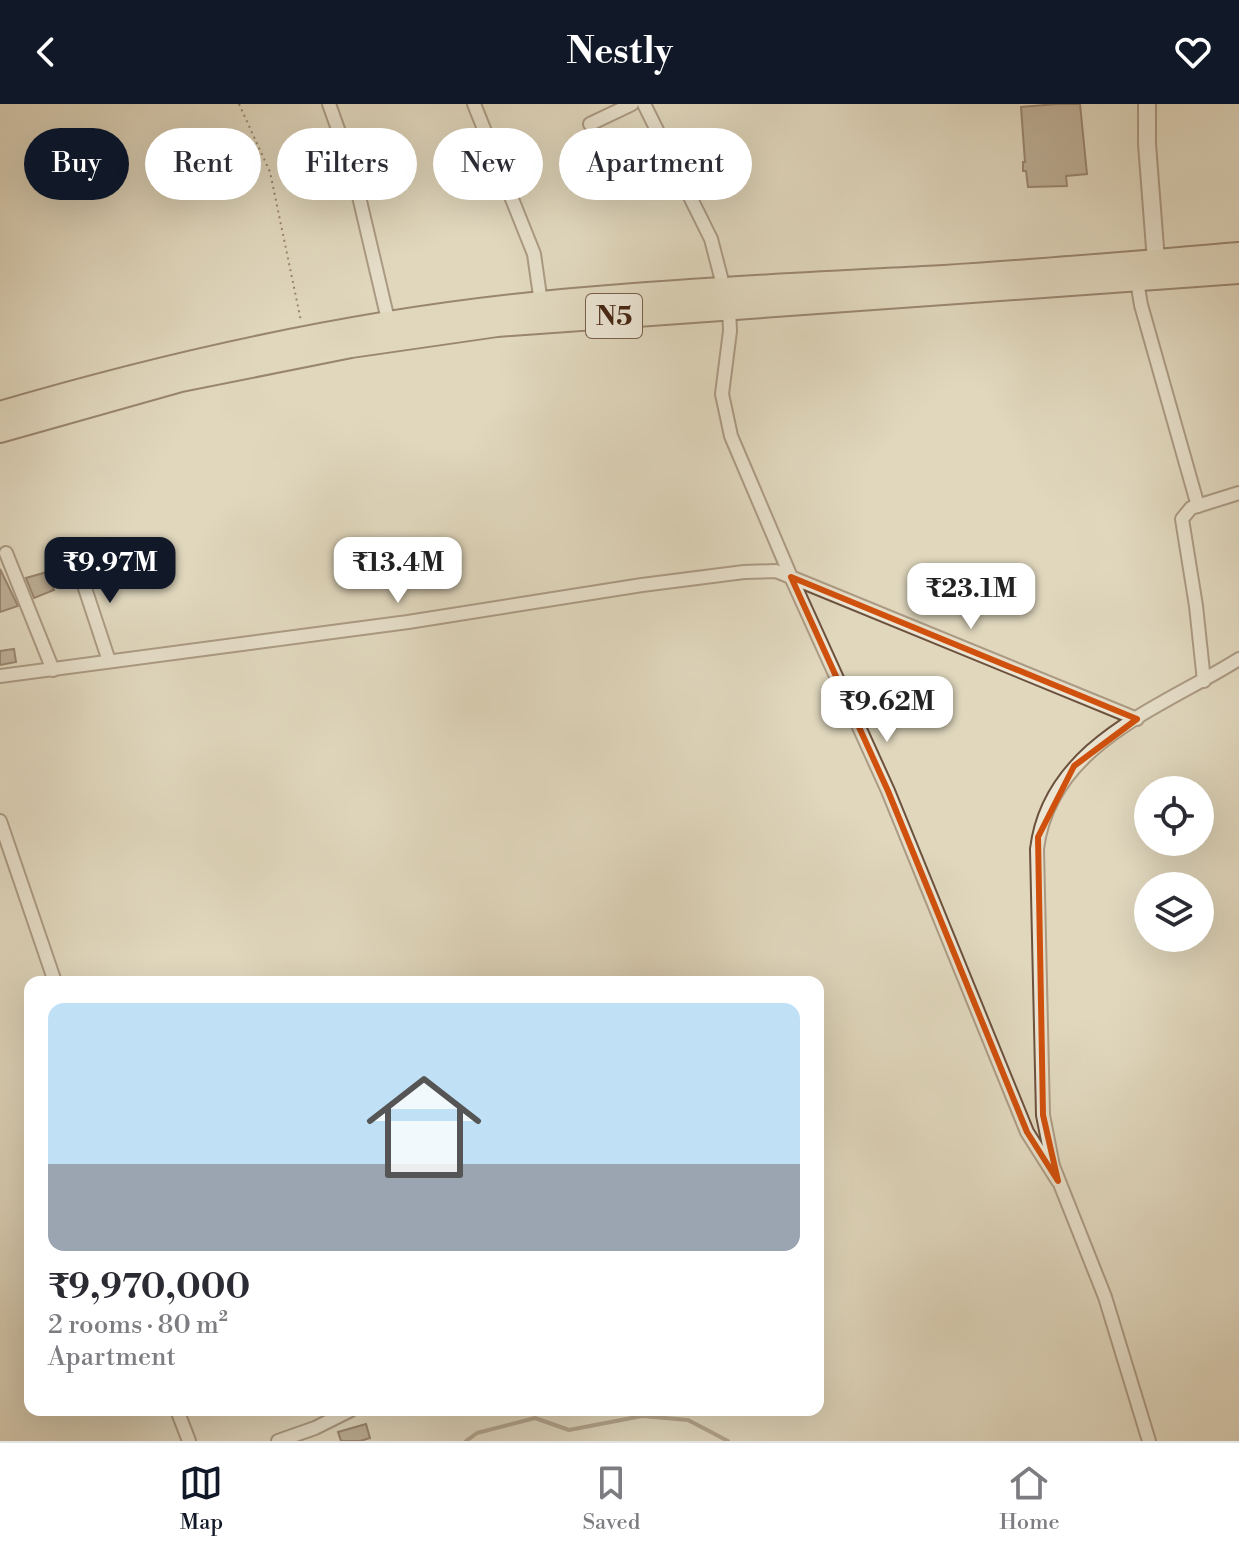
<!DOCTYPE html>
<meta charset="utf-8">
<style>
body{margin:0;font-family:"Libre Bodoni",serif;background:#f7f7f7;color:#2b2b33;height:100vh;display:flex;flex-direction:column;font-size:30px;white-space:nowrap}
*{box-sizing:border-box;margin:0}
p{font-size:26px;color:#7c7c81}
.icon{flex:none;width:44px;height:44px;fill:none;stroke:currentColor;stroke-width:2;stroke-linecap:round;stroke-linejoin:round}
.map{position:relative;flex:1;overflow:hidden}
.drawer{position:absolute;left:24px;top:872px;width:800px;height:440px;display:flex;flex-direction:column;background:#fff;border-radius:16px;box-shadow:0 8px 32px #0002}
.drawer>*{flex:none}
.hud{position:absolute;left:24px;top:24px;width:800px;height:72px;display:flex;gap:16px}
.tools{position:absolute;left:1134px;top:672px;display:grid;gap:16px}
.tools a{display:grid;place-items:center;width:80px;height:80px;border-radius:50%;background:#fff;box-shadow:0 8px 32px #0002;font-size:40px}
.price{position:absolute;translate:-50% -68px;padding:0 18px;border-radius:16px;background:#fff;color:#222;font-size:26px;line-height:52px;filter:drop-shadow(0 2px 4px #0008)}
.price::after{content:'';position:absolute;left:50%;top:48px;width:24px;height:18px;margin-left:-12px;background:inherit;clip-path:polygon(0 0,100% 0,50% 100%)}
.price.active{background:#111827;color:#fff}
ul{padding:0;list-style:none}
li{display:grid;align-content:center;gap:16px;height:424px;padding:0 24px}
li span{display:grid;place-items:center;height:248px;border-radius:16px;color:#555}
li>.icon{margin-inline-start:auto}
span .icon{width:144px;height:144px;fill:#fffc;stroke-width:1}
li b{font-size:34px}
.tag{padding:0 28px;border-radius:36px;background:#fff;box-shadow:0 8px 32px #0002;font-size:28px;line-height:72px}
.tag.active{background:#111827;color:#fff}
header{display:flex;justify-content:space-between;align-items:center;height:104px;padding:0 24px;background:#111827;color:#fff;font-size:36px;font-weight:700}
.tabs{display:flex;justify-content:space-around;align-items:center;height:112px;border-top:2px solid #e1e1e2;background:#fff;font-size:22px;color:#7c7c81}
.tabs a{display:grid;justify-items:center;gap:4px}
.tabs .active{color:#111827}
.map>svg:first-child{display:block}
</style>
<header><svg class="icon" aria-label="back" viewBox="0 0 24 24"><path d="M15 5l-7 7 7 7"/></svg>Nestly<svg class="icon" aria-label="heart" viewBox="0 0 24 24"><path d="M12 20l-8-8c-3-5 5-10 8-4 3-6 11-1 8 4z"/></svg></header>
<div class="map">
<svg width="1239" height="1337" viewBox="0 0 1239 1337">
<rect width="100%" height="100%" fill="#e0d7bd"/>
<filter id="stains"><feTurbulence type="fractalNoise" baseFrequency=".0025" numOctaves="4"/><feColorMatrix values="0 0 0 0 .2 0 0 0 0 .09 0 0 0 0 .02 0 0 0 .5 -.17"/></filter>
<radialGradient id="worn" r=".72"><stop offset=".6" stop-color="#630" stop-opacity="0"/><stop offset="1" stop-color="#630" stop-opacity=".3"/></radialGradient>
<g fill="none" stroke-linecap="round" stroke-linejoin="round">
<path stroke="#826b56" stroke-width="4" d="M466,1337l11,-8 58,-15 34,12 73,-14 46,4 40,21"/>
</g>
<g fill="#96816b" stroke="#452412" stroke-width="2">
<path d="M1057,0h23l7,70 -21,2 1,10 -39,1 -2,-16h-3v-9h2l-4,-55z"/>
<path d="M64,443l3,11 -15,5 -4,-11z"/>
<path d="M0,465l18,37 -18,6z"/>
<path d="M47,468l7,18 -20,8 -8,-20z"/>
<path d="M14,545l2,13 -16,3v-14z"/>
<path d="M366,1320l4,14 -10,3h-19l-3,-9z"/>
</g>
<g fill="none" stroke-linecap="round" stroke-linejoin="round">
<defs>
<g id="minor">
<path d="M329,0l24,67 36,153"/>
<path d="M474,0l60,150 7,49"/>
<path d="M644,0l67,135 13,50"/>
<path d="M590,20l42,-20"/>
<path d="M1137,177l4,24 57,201"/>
<path d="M729,204l1,23 -8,63 9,42 60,141 97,214 139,341 31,49"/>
<path d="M6,449l47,117"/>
<path d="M76,457l33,100"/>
<path d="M0,572l408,-54 234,-37 102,-13 32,-1 361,148"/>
<path d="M1204,577l-8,-75 -14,-87 9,-11 48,-15"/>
<path d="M0,717l55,161"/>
<path d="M177,1306l12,31"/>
<path d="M278,1337l37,-13 36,-18"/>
<path d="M1149,1337l-44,-144 -52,-131 -10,-51 -6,-266c13,-105 124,-141 202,-190"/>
</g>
<path id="tertiary" d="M1147,0v40l9,117"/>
<g id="trunk">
<path d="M0,309c177,-52 358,-92 542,-110 134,-13 268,-19 402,-26 98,-6 197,-15 295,-23"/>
<path d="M0,327l181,-51 170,-34 146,-21 742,-53"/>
</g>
</defs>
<use href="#minor" stroke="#6c513d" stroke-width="16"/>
<use href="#tertiary" stroke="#6c513d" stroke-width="20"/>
<use href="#trunk" stroke="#452412" stroke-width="26"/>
<path stroke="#452412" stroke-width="2" stroke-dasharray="2 4" stroke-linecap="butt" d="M239,0l31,68 31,149"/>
<use href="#minor" stroke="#ebe5d4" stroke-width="12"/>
<use href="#tertiary" stroke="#ebe5d4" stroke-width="16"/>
<use href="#trunk" stroke="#e0d7bd" stroke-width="22"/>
</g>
<path d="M0 0H1239V1337H0ZM791,473l346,142 -63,47 -36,71 5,278 15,66 -31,-49 -139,-341z" fill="#e0d7bd" fill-opacity=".55" fill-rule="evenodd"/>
<path fill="none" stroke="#d0510d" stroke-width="6" stroke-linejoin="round" d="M791,473l346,142 -63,47 -36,71 5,278 15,66 -31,-49 -139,-341z"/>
<g text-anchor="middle" stroke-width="6" stroke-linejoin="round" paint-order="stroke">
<rect fill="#ebe5d4" stroke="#775e4c" stroke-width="2" x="586" y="190" width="56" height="44" rx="6"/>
<g font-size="26" font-weight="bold" fill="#452412">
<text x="614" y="221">N5</text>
</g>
</g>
<rect width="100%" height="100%" filter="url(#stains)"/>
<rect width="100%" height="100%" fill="url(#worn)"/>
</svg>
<div class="tools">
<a><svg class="icon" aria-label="locate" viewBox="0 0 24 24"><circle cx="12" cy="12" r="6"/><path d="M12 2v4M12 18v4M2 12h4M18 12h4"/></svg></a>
<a><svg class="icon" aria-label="layers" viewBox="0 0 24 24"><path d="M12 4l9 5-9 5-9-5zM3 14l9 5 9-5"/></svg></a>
</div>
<b class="price active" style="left:110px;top:501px">₹9.97M</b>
<b class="price" style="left:398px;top:501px">₹13.4M</b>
<b class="price" style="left:971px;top:527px">₹23.1M</b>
<b class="price" style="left:887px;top:640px">₹9.62M</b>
<div class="hud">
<a class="tag active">Buy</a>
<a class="tag">Rent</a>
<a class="tag">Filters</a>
<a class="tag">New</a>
<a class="tag">Apartment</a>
</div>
<section class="drawer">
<ul>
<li><span style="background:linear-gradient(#bfe0f5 65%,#9aa5b1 0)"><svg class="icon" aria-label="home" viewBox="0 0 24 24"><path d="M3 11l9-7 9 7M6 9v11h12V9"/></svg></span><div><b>₹9,970,000</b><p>2 rooms · 80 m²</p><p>Apartment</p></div></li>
</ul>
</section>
</div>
<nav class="tabs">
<a class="active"><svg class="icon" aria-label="map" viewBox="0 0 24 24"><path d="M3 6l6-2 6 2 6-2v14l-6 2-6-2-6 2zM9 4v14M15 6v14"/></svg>Map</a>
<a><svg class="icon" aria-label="saved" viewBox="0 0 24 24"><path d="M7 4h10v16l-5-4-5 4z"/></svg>Saved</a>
<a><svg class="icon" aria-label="home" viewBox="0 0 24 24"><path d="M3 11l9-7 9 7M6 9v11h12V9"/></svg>Home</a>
</nav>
